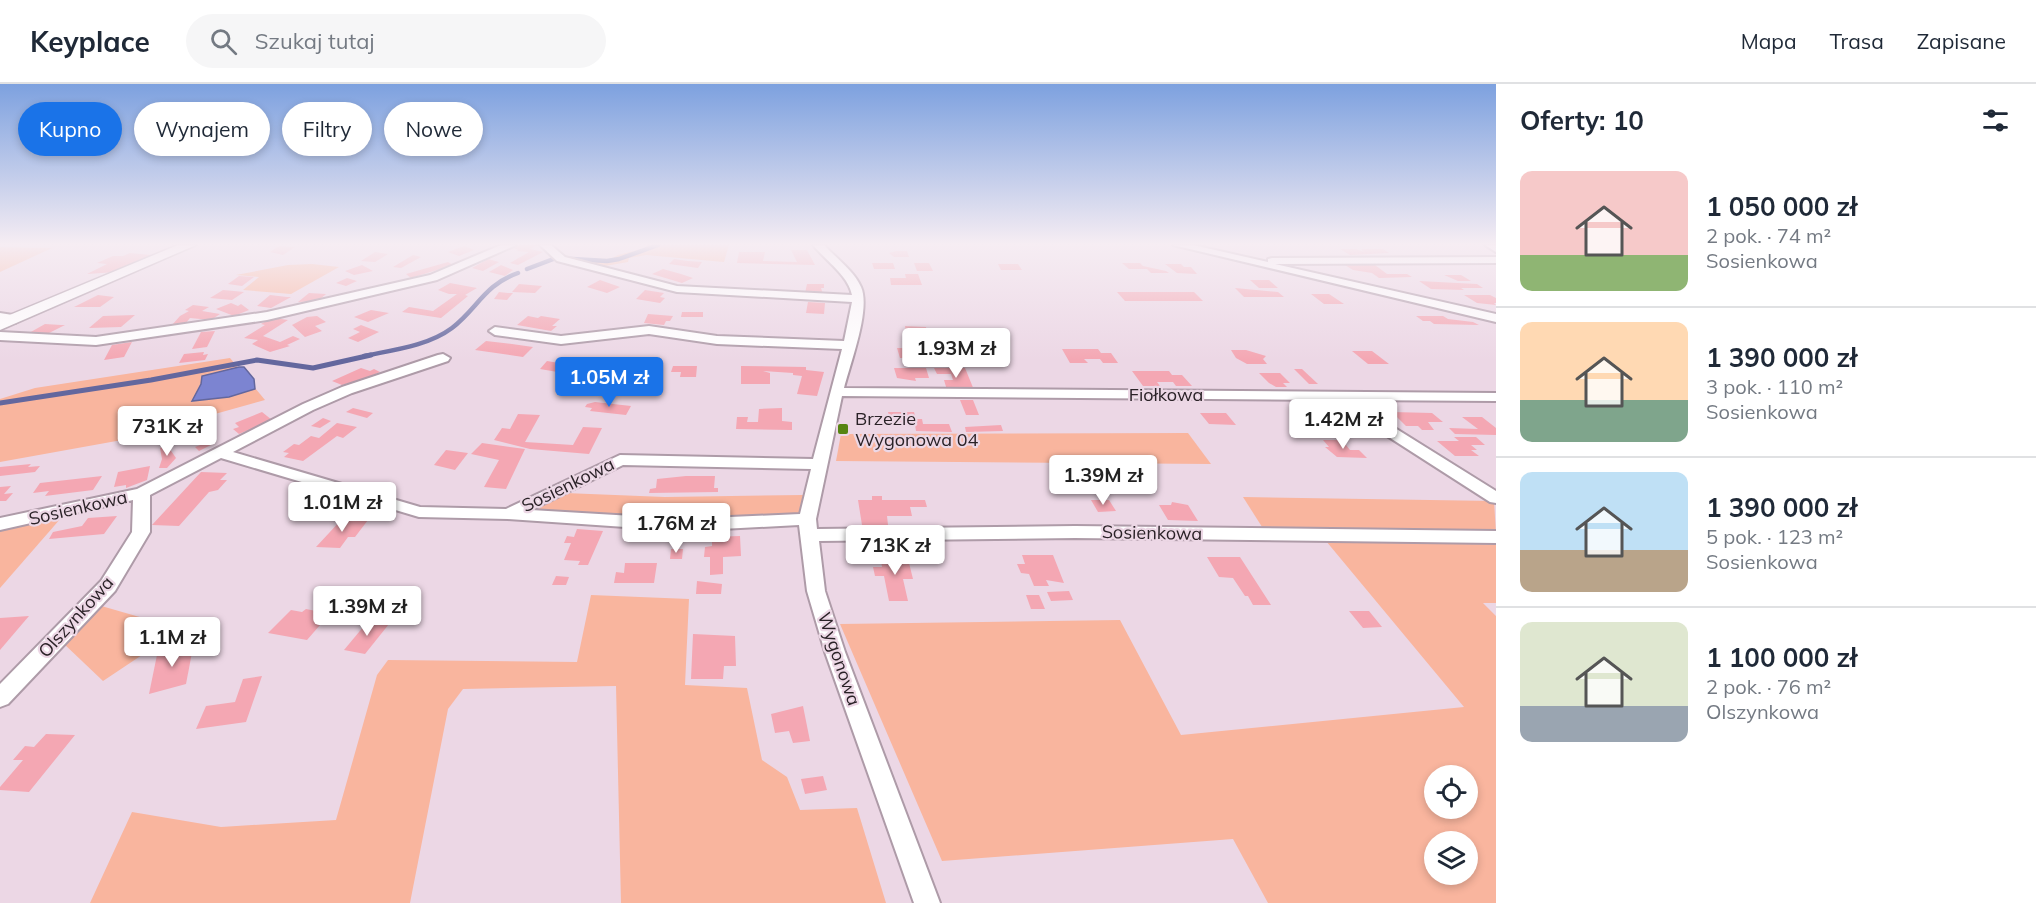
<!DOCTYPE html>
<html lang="pl">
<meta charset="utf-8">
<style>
body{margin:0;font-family:Mulish,sans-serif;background:#f6f6f7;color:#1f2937;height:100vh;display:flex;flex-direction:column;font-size:22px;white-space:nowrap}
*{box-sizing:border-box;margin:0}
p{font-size:20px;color:#747a83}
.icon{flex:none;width:33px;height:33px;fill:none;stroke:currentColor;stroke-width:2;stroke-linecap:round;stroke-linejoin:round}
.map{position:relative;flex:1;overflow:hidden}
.sheet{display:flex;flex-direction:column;background:#fff;width:540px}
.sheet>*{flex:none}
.guide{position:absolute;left:18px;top:18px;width:570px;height:54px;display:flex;gap:12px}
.controls{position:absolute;left:1424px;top:681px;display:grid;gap:12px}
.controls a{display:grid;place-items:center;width:54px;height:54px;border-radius:50%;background:#fff;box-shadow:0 3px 9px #0003;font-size:30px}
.price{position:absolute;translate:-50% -51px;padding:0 14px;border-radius:6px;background:#fff;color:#222;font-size:20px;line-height:39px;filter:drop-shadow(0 2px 3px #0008)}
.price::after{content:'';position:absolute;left:50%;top:36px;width:18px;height:14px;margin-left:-9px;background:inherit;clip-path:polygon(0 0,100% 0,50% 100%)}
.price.active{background:#1a73e8;color:#fff}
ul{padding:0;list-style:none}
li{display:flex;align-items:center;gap:18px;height:150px;padding:0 24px}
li+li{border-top:2px solid #e0e1e3}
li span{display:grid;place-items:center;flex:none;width:168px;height:120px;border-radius:12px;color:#555}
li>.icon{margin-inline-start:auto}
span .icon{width:72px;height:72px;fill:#fffc;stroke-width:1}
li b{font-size:26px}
h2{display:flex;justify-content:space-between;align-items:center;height:72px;padding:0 24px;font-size:26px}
.chip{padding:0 21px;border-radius:27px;background:#fff;box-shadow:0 3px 9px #0003;font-size:21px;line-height:54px}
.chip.active{background:#1a73e8;color:#fff}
header{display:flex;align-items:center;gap:36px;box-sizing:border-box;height:84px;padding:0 30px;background:#fff;border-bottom:2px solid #e0e1e3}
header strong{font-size:28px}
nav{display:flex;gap:33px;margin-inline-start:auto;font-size:21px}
.search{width:420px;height:54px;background:#f6f6f7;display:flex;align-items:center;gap:15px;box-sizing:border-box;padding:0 21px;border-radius:33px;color:#747a83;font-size:22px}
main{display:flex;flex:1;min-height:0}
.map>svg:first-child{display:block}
</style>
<header>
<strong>Keyplace</strong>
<div class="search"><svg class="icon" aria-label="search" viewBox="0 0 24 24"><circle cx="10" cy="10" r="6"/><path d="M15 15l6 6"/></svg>Szukaj tutaj</div>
<nav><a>Mapa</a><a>Trasa</a><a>Zapisane</a></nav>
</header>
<main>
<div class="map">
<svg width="1496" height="819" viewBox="0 0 1496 819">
<rect width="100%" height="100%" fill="#ecd7e5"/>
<g fill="#f9b59e" fill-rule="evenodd">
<path d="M647,161h82l-5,17 -78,-7 -17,3 -1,4 -23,4 -39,-6 2,-2 43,1 7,-4 27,-7z"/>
<path d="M0,163l52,1 -52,24z"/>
<path d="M312,180l27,3 -48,27 -48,-4 16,-13 -23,-2 52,-10z"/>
<path d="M230,274l35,42 -143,40 -122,22v-63l35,-11z"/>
<path d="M1188,349l23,31 -375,-3 5,-27z"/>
<path d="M565,409l100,4 138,-2 -3,19 -101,5 -155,-7 -8,-6z"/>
<path d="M1243,413l251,4 2,32 -232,-3z"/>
<path d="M61,434l-61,70v-58z"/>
<path d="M1326,457l170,2v60h-13l13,13v287h-228l-35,-64 -291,22 -102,-237 280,-4 61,115 283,-28zM1434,692h33v32h-33zM1434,758h33v32h-33z"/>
<path d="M591,511l98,4 -4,86 62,3 15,72 25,17 13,33 57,-2 29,95h-265l-5,-217 -153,3 -15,20 -38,194h-320l42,-91 89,15 115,-7 41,-145 11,-15 189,2z"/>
<path d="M98,521l83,24 -78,52 -41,-39z"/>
</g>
<path fill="#7c84d1" stroke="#63679e" stroke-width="1.5" d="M239,283h5l10,12 1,10 -26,8 -37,4 9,-17 1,-8z"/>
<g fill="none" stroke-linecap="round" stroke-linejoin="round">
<g stroke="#63679e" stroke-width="4.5">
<path d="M527,185l29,-11 51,3 12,-2 39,-14"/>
<path d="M364,272c29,-6 64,-10 88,-28 26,-20 32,-43 66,-55"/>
</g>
<path stroke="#63679e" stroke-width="5" d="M0,319l151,-23 106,-20 56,8 58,-13"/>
</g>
<g fill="#f4a7b3">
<path d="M519,161h19l-8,4 13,3 -25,13 -8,-2 19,-11 -13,-1 3,-1 -6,-2z"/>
<path d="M279,162l16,1 -12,8 -13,-3z"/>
<path d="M464,162l10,4 -15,6 -11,-4z"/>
<path d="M1340,165h16l8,3 -3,-3h22l6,4 -39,2z"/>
<path d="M791,166h16l8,15 -78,-2 2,-11h26l-2,9 34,1z"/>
<path d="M896,167h11l2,6h-15l-5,-4z"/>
<path d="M375,168l13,2 -13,8 -14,-1z"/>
<path d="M130,169l21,2 -35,17 -29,2 20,-10 -10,-1 16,-7h10z"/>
<path d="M413,171l8,2 -20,11 -8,-1z"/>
<path d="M488,175l11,3 -16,9 -11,-3z"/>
<path d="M674,175l14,2 14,1 -4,6 -29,-4z"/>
<path d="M448,178l5,3 -42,13 -5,-4z"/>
<path d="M872,179h21l2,6h-21z"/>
<path d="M914,179h15l4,8h-16z"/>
<path d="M1122,179h18l3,3 23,5 3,2h-18l-4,-4h-18z"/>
<path d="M998,180h20l4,6h-21z"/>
<path d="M1165,180h16l3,3h7l6,7 -20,-1z"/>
<path d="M362,181l11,6 -19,4 -9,-4z"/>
<path d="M501,181l12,5 -8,6 -16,-4z"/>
<path d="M1345,181h30l12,9h20l5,3 -33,1 -7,-5 -19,-3z"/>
<path d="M663,185l18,5 12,4 -11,5 -30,-9z"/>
<path d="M905,190h13l4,11h-31l-1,-7h16z"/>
<path d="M1444,191h17l10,6h-13z"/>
<path d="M239,192l15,1 -12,9 -14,-2z"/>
<path d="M347,194l10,3 -11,5 -10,-3z"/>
<path d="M600,196l20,7 -13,6 -20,-6z"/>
<path d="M1250,196h19l9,8h-19z"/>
<path d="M1419,197l58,3 6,4h-22l3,2 -33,-1z"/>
<path d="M450,199l27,5 -12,7 3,1 -27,22 -39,-6 7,-5 24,4 24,-17h-8l-11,-4z"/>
<path d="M519,200l23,2 -7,7 -23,-1z"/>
<path d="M807,200h17v4h-3l2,6 -18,-1z"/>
<path d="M1235,204l43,4 6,5h-40z"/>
<path d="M223,206l11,1 10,1 -12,8 -22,-2z"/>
<path d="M645,206l19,3 -4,4 5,1 -5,5 -24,-4z"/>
<path d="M499,208l9,1h5l-6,7 -13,-1z"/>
<path d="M1117,208h77l9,9h-78z"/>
<path d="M309,209l17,1 -8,7 -20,1z"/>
<path d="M1311,210h18l15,10h-20z"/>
<path d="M98,211l16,2 -14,10h-26z"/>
<path d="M270,211l17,2h4l-20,11 -14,-2z"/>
<path d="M1464,211h26l6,3v5h-2l2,2 -19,-2z"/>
<path d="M808,218l17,1 -1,11 -18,-1z"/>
<path d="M231,219l7,3 3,-2 8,6 -15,6 -18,-7z"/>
<path d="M193,221l16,2 -7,4 18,3 -9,6 -21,-2 -5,6 -13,1 8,-9 9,-5 -4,-1z"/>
<path d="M371,226l18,3 -21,9 -14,-5z"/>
<path d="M682,228h21v5h-22z"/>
<path d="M648,230l25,2 -3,5h-4l-2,4 -20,-2z"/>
<path d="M135,231l-14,12 -32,1 14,-12z"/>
<path d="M317,232l9,6 -11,4 7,5 -17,6 -13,-12 15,-8z"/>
<path d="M528,232l10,2 3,-2 19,3 -8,7h5l-6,5 -34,-6z"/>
<path d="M1416,232h27l5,3 25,3 6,3 -45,-1 -4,-3h-7z"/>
<path d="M275,234l13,2 -25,16 17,6 13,-6 7,3 -13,6 3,1 -20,6 -18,-8 6,-4 -14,-2 21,-13 -4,-1 5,-3z"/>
<path d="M45,240l16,1h4l-18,9 -18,-1z"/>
<path d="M361,241l18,7 -21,10 -10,-4 12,-6 -7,-3z"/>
<path d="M905,242l21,1 3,13h-22z"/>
<path d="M215,247l-8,16 -15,2 9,-17z"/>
<path d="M944,250h16l4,10 -17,-1z"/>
<path d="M486,257l26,3 21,3 -10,10 -48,-7z"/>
<path d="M132,258l-8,15 -20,3 8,-15z"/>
<path d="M897,264h23l3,10h-23z"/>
<path d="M1062,265h36l3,4h10l7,10h-15l-3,-4h-16l4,4h-18z"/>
<path d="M1231,266h15l20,6 -3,3 4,5h-20l-11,-6z"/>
<path d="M1352,267h20l17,13h-21z"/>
<path d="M204,268l-1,3 5,-1 -3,6 -26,3 5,-9z"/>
<path d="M547,277l36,6 -8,8 -35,-6z"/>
<path d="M673,282h24l-1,11h-16l1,-5h-10z"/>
<path d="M741,282l65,1v3l18,2 -7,24 -20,-2 5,-18 -9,-1v-2l-30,-2 7,2v11h-29z"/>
<path d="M361,284l9,3 4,-2 6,3 -27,12 -4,-1 -7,2 -10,-4z"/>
<path d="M894,284h32l3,10h-14l1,3 -19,-3z"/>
<path d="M934,284h31l9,22h-27l-3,-10h9l-2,-6h-14z"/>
<path d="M1294,285h8l16,15h-9z"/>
<path d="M1132,287h37l3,4h10l10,11h-16l-3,-4h-16l3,4h-17z"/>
<path d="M1259,289h21l10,10h-7l4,4h-11l-7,-4z"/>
<path d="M960,316h13l6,15h-13z"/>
<path d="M595,318l36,4 -5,9 -36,-4 2,-3 -7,-1 2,-3z"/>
<path d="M353,324l20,5 -6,5 -21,-6z"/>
<path d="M782,324v13l10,1v8l-56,-1 1,-12h11l-1,5h11l1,-13z"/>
<path d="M262,328l10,8 -33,14 -6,-5 6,-2 -4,-4z"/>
<path d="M888,328h26l2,7h6l1,5h26l3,8 -36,-1 -1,-6h-24z"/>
<path d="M1392,328l40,1 11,9h-15l6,8h-12l-4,-4h-12z"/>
<path d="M1200,329h26l10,12 -27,-1z"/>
<path d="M1293,329l43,1 12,12 -42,1z"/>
<path d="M518,330l22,1 -15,27 48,3 10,-18 19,1 -13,26 -59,-5 -36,-9 8,-12 8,1z"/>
<path d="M1462,333h20l14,11v7l-41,-1 -6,-6 29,1z"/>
<path d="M323,334l8,3 -11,7 -9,-2z"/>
<path d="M337,339l20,4 -14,11 -6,-2 -34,25 -19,-4 5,-4 -6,-1 11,-8 5,1 12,-9 8,2z"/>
<path d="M1001,341l2,6 -37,1 -1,-5z"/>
<path d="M207,353l8,6 -16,8 -4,-4 8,-3 -5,-4z"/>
<path d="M1454,353h22l9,8h-14l6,5h-6l8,6h-24l-18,-15h22z"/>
<path d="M1323,356h19l8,10h9l8,8 -30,-1 -12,-10h4z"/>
<path d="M482,359l43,6 -19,40 -22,-2 15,-27 -28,-6z"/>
<path d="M167,361l9,13 -9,10h-8l3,-9 -2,-11z"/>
<path d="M446,366l22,3 -13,17 -21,-5z"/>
<path d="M31,380l-3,3 12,-1 -5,6 -35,4v-9z"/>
<path d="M150,382l-3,14 -21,8v-3l-12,2 4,-15z"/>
<path d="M201,388l26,1 -7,7h7l-9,10 -9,2 -30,34 -27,-1z"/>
<path d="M102,392l-9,14 -48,6 4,-5 -16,2 7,-10z"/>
<path d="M686,392h29l-1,12h4v4l-69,1 1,-4 6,-1 1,-9z"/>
<path d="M11,402l-7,8 9,-1 -7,8h-6v-14z"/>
<path d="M872,412h10v4h43l2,7h-17l2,9h-25l1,9h-26l-4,-25h14z"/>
<path d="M1091,416h18l7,11 -18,1z"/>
<path d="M1172,418l16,3 10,16 -30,-1 -9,-15h12z"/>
<path d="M117,432l-13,18 -55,5 4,-7 29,-6 6,-8z"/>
<path d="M342,435l26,1 -13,17h-7l-8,11 -24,-1z"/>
<path d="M577,445l26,2 -15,34h-10l2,-4 -16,-1 7,-17h-7l3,-7 7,1z"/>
<path d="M740,452l1,20 -18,1v17l-13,1v-18h-6l1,-10 7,-1v-9z"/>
<path d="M671,465h12l-1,10h-12z"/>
<path d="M880,471h27l6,24h-10l5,22h-19l-5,-25h-9l-2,-9h9z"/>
<path d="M1022,471h31l11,28 -18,-3 3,6h-15l-5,-12 -8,-1 -4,-9h8z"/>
<path d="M1207,473h33l31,48h-18l-5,-9h-3l-12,-18 -14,-1z"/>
<path d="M625,479h32l-3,20h-40l2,-11 8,1z"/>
<path d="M556,492l13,1 -3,8h-14z"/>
<path d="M697,497l25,3 -1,10h-25z"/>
<path d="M1069,507l4,9 -22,1 -4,-9z"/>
<path d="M1026,511h13l6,14h-14z"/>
<path d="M306,525l10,2 -3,3 14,3 -20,23 -39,-7 23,-23 11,2z"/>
<path d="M1349,527h20l13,16 -19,1z"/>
<path d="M29,532l-29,34v-32z"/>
<path d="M369,536l20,4 -24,30 -21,-4z"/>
<path d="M693,550l42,2 1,30h-12l-1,13h-32z"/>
<path d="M194,558l-8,42 -37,10 9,-44z"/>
<path d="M262,592l-16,46 -50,7 10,-23 29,-4 8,-23z"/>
<path d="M803,622l7,35 -17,2 -4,-12 -14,2 -4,-19z"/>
<path d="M46,650l29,1 -46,57 -29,-2v-3l23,-27h-10l12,-14 9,1z"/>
<path d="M823,692l4,14 -22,4 -4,-15z"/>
</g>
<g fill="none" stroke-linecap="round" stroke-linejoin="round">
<defs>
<g id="minor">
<path d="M501,161h15l-79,35 -170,40 -171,25 -96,-5v-8l96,5 171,-25 163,-37z"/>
<path d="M540,161h11l14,12 112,29 175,9c-4,-20 -26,-34 -39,-50h11c12,13 30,26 37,42 10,22 -11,77 -17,101l652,5v8l-146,-1 146,91v12l-6,-1 -159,-102 -489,-4 -26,123 1,10 258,-3 421,5v12l-421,-5 -256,3 6,50 20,61 95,251h-26l-89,-251 -18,-61 -8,-66 -115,6 -176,-12 -89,-2 -198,-59 -71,37v37l-35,59 -107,113 -8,3v-23l101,-103 31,-49 1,-32 -133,30v-12l137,-29 166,-85 39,-17 96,-32 5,-1 7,4 -2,3 -96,32 -39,17 -80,42 187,55 86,2 114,-54 193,4 29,-110 -125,-5 -68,-10 -88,10 -66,-9 -6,-4 6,-4 66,9 88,-10 68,10 127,5 8,-39 -175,-10 -120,-31zM623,381l188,4 -11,45 -116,5 -153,-9z"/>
<path d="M1173,161h20l75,17v-3l4,-1 224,-1v6l-221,1 221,50v8z"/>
<path d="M1485,161h11v7z"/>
<path d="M0,229l19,3 2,3 -6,4 -15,-2z"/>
</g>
<path id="tertiary" d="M178,161h18l-196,85v-11z"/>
</defs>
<use href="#minor" stroke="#ae9ba8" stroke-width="4"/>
<use href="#tertiary" stroke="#ae9ba8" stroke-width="3"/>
<use href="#minor" fill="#fff" fill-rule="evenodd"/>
<use href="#tertiary" fill="#fff" fill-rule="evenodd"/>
</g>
<linearGradient id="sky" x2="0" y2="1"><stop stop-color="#7da1df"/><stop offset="0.58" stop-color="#f6edf3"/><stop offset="1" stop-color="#f6edf3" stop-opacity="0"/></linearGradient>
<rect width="1496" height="276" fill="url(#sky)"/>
<rect fill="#568411" stroke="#ecd7e5" stroke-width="2" x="837" y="339" width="12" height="12" rx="3"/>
<g text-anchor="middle" stroke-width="4.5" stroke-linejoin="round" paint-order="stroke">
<g font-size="18" fill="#2a2227" stroke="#ecd7e5">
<text x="1166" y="317">Fiołkowa</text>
<text transform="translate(568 401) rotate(-26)" y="6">Sosienkowa</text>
<text transform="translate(78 424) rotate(-13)" y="6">Sosienkowa</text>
<text transform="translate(1152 449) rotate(1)" y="6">Sosienkowa</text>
<text transform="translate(76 533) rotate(-48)" y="6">Olszynkowa</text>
<text transform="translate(839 575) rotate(71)" y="6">Wygonowa</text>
</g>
<g font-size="18" fill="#2a2227" stroke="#ecd7e5" text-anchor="start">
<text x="855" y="341">Brzezie<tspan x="855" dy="21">Wygonowa 04</tspan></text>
</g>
</g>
</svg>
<div class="controls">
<a><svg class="icon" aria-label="locate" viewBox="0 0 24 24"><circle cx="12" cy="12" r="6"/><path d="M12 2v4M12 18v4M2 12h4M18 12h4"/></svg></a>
<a><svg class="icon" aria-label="layers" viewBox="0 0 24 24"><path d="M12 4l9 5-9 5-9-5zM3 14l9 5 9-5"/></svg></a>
</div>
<b class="price" style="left:956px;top:295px">1.93M zł</b>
<b class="price active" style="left:609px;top:324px">1.05M zł</b>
<b class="price" style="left:1343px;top:366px">1.42M zł</b>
<b class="price" style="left:167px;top:373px">731K zł</b>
<b class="price" style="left:1103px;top:422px">1.39M zł</b>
<b class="price" style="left:342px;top:449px">1.01M zł</b>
<b class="price" style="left:676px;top:470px">1.76M zł</b>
<b class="price" style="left:895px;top:492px">713K zł</b>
<b class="price" style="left:367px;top:553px">1.39M zł</b>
<b class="price" style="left:172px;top:584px">1.1M zł</b>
<div class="guide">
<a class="chip active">Kupno</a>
<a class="chip">Wynajem</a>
<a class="chip">Filtry</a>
<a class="chip">Nowe</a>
</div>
</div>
<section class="sheet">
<h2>Oferty: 10<svg class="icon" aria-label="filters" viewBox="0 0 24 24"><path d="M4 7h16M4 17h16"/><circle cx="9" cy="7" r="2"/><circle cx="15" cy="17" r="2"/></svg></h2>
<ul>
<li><span style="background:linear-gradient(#f6c9c9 70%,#8fb573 0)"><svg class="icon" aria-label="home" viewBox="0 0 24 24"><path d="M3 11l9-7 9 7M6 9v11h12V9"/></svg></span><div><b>1 050 000 zł</b><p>2 pok. · 74 m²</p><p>Sosienkowa</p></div></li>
<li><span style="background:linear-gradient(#ffd9b3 65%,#7fa58c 0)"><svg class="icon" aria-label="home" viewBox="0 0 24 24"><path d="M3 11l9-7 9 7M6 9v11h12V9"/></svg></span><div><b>1 390 000 zł</b><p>3 pok. · 110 m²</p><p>Sosienkowa</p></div></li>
<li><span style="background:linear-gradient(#bfe0f5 65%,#b9a48a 0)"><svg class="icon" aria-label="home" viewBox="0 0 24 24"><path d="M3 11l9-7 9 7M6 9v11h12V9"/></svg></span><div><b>1 390 000 zł</b><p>5 pok. · 123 m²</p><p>Sosienkowa</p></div></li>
<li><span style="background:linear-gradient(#dfe7d0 70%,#9aa5b1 0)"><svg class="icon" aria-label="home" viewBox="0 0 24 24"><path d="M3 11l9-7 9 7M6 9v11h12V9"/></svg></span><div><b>1 100 000 zł</b><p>2 pok. · 76 m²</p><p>Olszynkowa</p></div></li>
</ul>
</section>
</main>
